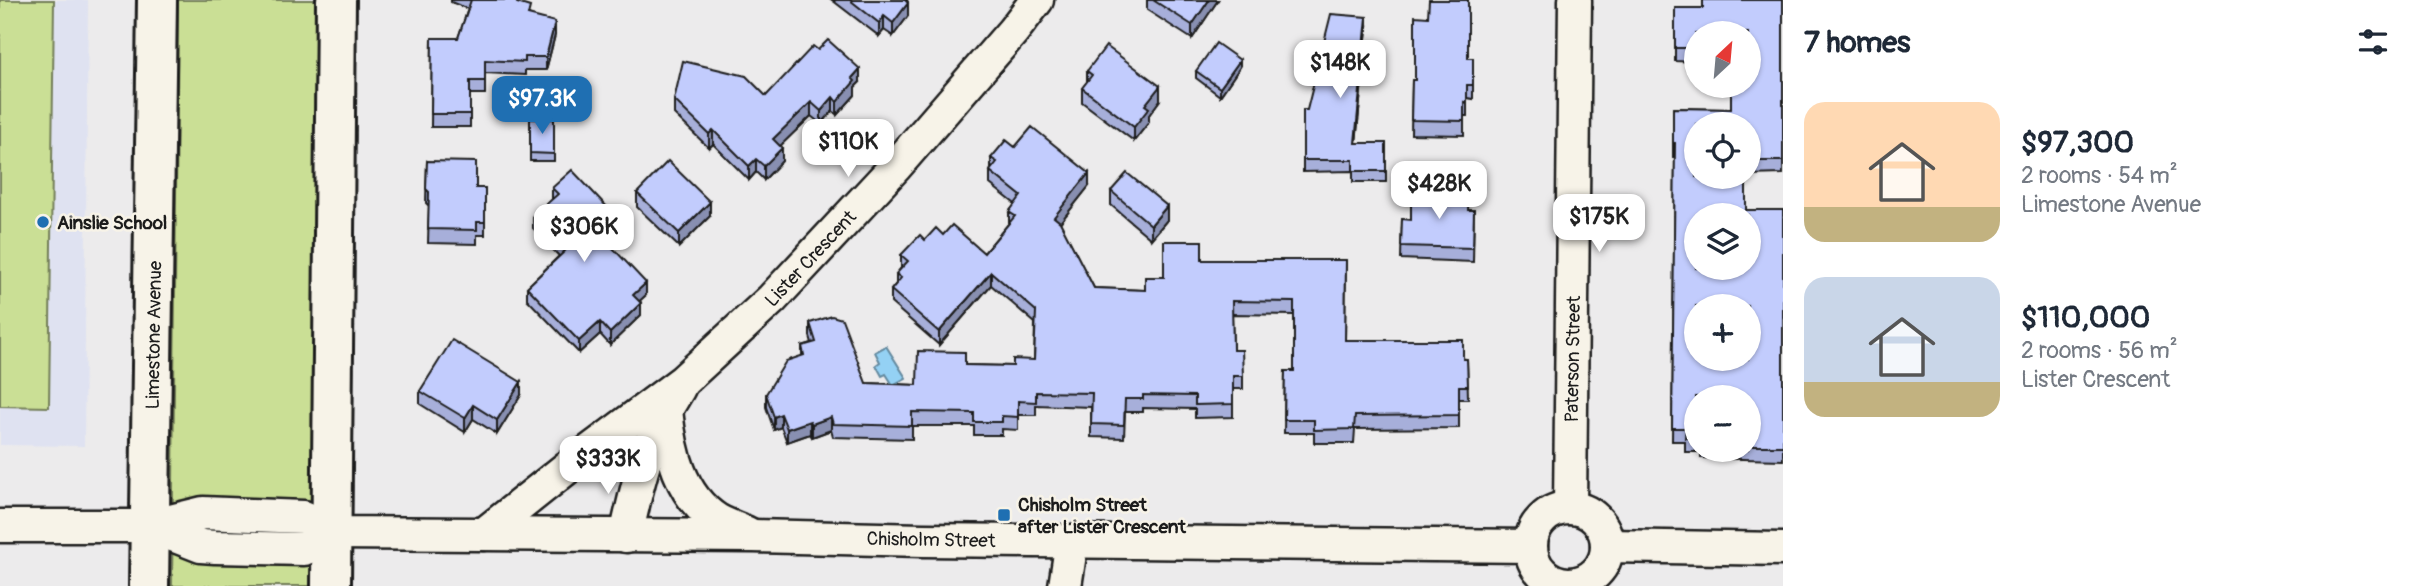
<!DOCTYPE html>
<meta charset="utf-8">
<style>
body{margin:0;font-family:Pangolin,sans-serif;background:#f6f6f7;color:#1f2937;height:100vh;display:flex;flex-direction:column;font-size:26px;white-space:nowrap}
*{box-sizing:border-box;margin:0}
p{font-size:23px;color:#747a83}
.icon{flex:none;width:38px;height:38px;fill:none;stroke:currentColor;stroke-width:2;stroke-linecap:round;stroke-linejoin:round}
.map{position:relative;flex:1;overflow:hidden}
.details{display:flex;flex-direction:column;background:#fff;width:630px}
.details>*{flex:none}
.needle{width:46px;rotate:26deg}
.controls{position:absolute;left:1684px;top:21px;display:grid;gap:14px}
.controls a{display:grid;place-items:center;width:77px;height:77px;border-radius:50%;background:#fff;box-shadow:0 2px 5px #0004;font-size:35px}
.price{position:absolute;translate:-50% -60px;padding:0 16px;border-radius:14px;background:#fff;color:#222;font-size:23px;line-height:46px;filter:drop-shadow(0 2px 4px #0008)}
.price::after{content:'';position:absolute;left:50%;top:42px;width:21px;height:16px;margin-left:-10px;background:inherit;clip-path:polygon(0 0,100% 0,50% 100%)}
.price.on{background:#1f6fb2;color:#fff}
ul{padding:0;list-style:none}
li{display:flex;align-items:center;gap:21px;height:175px;padding:0 21px}
li span{display:grid;place-items:center;flex:none;width:196px;height:140px;border-radius:21px;color:#555}
li>.icon{margin-inline-start:auto}
span .icon{width:84px;height:84px;fill:#fffc;stroke-width:1}
li b{font-size:30px}
h2{display:flex;justify-content:space-between;align-items:center;height:84px;padding:0 21px;font-size:30px}
main{display:flex;flex:1;min-height:0}
.map>svg:first-child{display:block}
</style>
<main>
<div class="map">
<svg width="1783" height="586" viewBox="0 0 1783 586">
<rect width="100%" height="100%" fill="#ecebec"/>
<filter id="ink" filterUnits="userSpaceOnUse"><feTurbulence type="fractalNoise" baseFrequency=".0143" numOctaves="2"/><feDisplacementMap in="SourceGraphic" scale="14" xChannelSelector="R" yChannelSelector="G"/><feConvolveMatrix kernelMatrix="1 2 1 2 8 2 1 2 1" color-interpolation-filters="sRGB"/></filter>
<g filter="url(#ink)">
<path fill="#dfe2f1" d="M0,0h88l-4,446 -84,-1z"/>
<g fill="#cadf95" stroke="#737e58" stroke-width="2">
<path d="M0,0h54l-5,407 -49,-1z"/>
<path d="M178,0h143l-6,586h-143z"/>
</g>
<g fill="#94d1f4" stroke="#64899e" stroke-width="2">
<path d="M538,83h18v34l-17,1z"/>
<path d="M886,346l20,32 -13,7 -7,-11 -4,2 -6,-11 4,-3 -5,-10z"/>
</g>
<g fill="none" stroke-linecap="round" stroke-linejoin="round">
<defs>
<g id="minor">
<path d="M666,410c4,41 14,86 51,110 9,5 20,9 30,13"/>
<path d="M1570,508l5,-508"/>
<circle cx="1569" cy="546" r="38"/>
<path d="M0,526h150l53,-13 101,4 27,16 422,3 170,4 608,6"/>
<path d="M150,526l51,20 14,1 89,2 27,-16"/>
<path d="M484,534l84,-67 115,-86 89,-82 124,-133 117,-135 24,-31"/>
<path d="M626,536c12,-55 22,-100 53,-148"/>
<path d="M1607,546l176,3"/>
<path d="M1065,586l7,-45"/>
</g>
<g id="major">
<path d="M149,586l8,-586"/>
<path d="M331,586l5,-586"/>
</g>
</defs>
<use href="#minor" stroke="#1c1c1c" stroke-width="37"/>
<use href="#major" stroke="#1c1c1c" stroke-width="44"/>
<use href="#minor" stroke="#f7f3e8" stroke-width="32"/>
<use href="#major" stroke="#f7f3e8" stroke-width="38"/>
</g>
<g fill="#a7afda" stroke="#1c1c1c" stroke-width="2" fill-rule="evenodd">
<path d="M451,0h65l14,16 25,19 -9,35h-21v5l-40,-2v21h-15v33h-39l1,-89h26l10,-29 -17,-7z"/>
<path d="M832,0h75l1,16 -15,20 -9,-6 -5,6z"/>
<path d="M1147,0h71l-26,39 -45,-29z"/>
<path d="M1783,0v174l-35,1v-51h-52l50,86h37v250l-82,-2v-6h-16v-11h-13l3,-284h-2v-49l58,1 17,-76h-52v29l-21,-1v-53h28zM1696,397h52v53h-52z"/>
<path d="M1428,17l40,41h5v41l-6,-1v18h-3v19l-53,-1 1,-54h3z"/>
<path d="M1367,28l-11,115h30v39h-33v-11l-50,1v-62h4z"/>
<path d="M818,50l42,32 -5,5v8l-18,20 -4,-4 -12,13 -10,-8 -31,30 2,15 -18,19 -8,-8 -7,8 -36,-36 -4,4 -35,-34v-14l92,-4z"/>
<path d="M1240,67l-20,29 -24,-18v-7z"/>
<path d="M1087,71l73,29 -11,15v7l-15,19 -52,-39v-14l5,-6z"/>
<rect x="530" y="119" width="24" height="42"/>
<path d="M1015,147l74,39 -29,37 34,65 51,2 19,-13 38,-17h144l-1,80 122,19 1,40h-9v29l-104,1 -1,14h-40v-10h-30l1,-62h9v-56l-62,-1 1,36 10,26v13h-10v28l-38,1v-9l-52,-1v4h-18l-1,26 -33,-1v-30l-55,-2v10h-18v15l-16,-1v6h-28v-9h-62v13l-79,-2 -2,-7 -19,7 -2,-3 -23,8 -6,-15 -7,3 -8,-23v-13l36,-38v-10l10,-3 -2,-7v-13l56,60 51,2 48,-20 48,1 21,-6 1,-37 -44,-38 -52,60 -48,-42v-13l5,-6v-10l5,-6v-13l24,-15 18,-5 41,18 25,-30v-11l6,-8 -25,-20v-13l1,-2v-11z"/>
<path d="M427,161l49,27h9v47h-8v9l-49,-1 1,-37 -3,-3z"/>
<path d="M552,188l59,35 -11,11 46,61 -7,6 2,14 -31,30 -10,-11 -21,19 -52,-54v-12l32,-31 -26,-28v-12l19,-16z"/>
<path d="M1111,191l56,29 -16,19 -40,-34z"/>
<path d="M637,193l73,23 -31,31 -42,-40z"/>
<path d="M1469,210h5l-1,52 -72,-3 1,-40 9,1z"/>
<path d="M420,391l101,4 -24,39 -24,-15 -8,13 -45,-28z"/>
</g>
<g fill="#888fb1" stroke="#1c1c1c" stroke-width="2">
<path d="M1209,0h9l-26,39v-14z"/>
<path d="M908,3v13l-15,20v-13z"/>
<path d="M884,16v14l-5,6v-13z"/>
<path d="M1367,17v11l-12,126v-11z"/>
<path d="M555,22v13l-9,35v-13z"/>
<path d="M1240,60v7l-20,29v-8z"/>
<path d="M860,69v13l-5,5v8l-18,20v-13l15,-24z"/>
<path d="M1160,86v14l-11,15v7l-15,19v-14l11,-22z"/>
<path d="M833,97v14l-12,13v-13z"/>
<path d="M811,102v14l-38,37v-14z"/>
<path d="M713,130v14l-4,4v-14z"/>
<path d="M782,148v13l-18,19v-14z"/>
<path d="M756,159v13l-7,8v-14z"/>
<path d="M1089,173v13l-35,44v-13z"/>
<path d="M710,202v14l-31,31v-14z"/>
<path d="M1167,206v14l-16,19v-14z"/>
<path d="M611,211v12l-17,17v-12z"/>
<path d="M991,272v13l-52,60v-13z"/>
<path d="M646,283v12l-13,12v-12z"/>
<path d="M641,303v12l-31,30v-12z"/>
<path d="M600,322v12l-21,19v-12z"/>
<path d="M521,382v13l-24,39v-14z"/>
<path d="M473,405v14l-8,13v-14z"/>
<path d="M781,414v13l-7,3v-13z"/>
<path d="M831,417v13l-19,7v-13z"/>
<path d="M810,421v13l-23,8v-13z"/>
</g>
<g fill="#c2ccfd" stroke="#1c1c1c" stroke-width="2" fill-rule="evenodd">
<path d="M471,0h45l1,3 13,4 -2,8 27,7 -9,35h-21v5l-40,-2v21h-15v33h-39l1,-76h26z"/>
<path d="M850,0h55l3,3 -15,20 -9,-7 -5,7z"/>
<path d="M1153,0h56l-17,25z"/>
<path d="M1429,0h39v58h5v27h-6v18l-3,-1v19l-53,-1 1,-40h3v-64l13,1z"/>
<path d="M1703,0h80v161h-35v-37h-52v53h50v33h37v236h-35v-49h-52v41h-11l1,-10h-14l3,-285h-2v-35l58,1v-23h17v-53h-52v15h-21v-40h28zM1696,215h52v53h-52zM1696,306h52v53h-52z"/>
<path d="M1331,14l36,3 -12,126h31v28h-33v-11h-50v-50h4z"/>
<path d="M828,40l32,29 -8,9 3,3 -18,21 -4,-5 -12,14 -10,-9 -38,37 9,9 -18,18 -8,-7 -7,7 -36,-36 -4,4 -35,-34 9,-39 63,15 20,20 47,-50 5,4z"/>
<path d="M1216,43l24,17 -20,28 -24,-17z"/>
<path d="M1106,46l54,40 -15,19 4,3 -15,19 -52,-39 10,-13 -5,-4z"/>
<path d="M530,119h24v35l-24,-1z"/>
<path d="M1032,127l57,46 -35,44 6,5 34,66 51,2v-13h19v-36h38v19h144l-1,80h118v19h4l1,27h-9v29l-104,1 -1,13 -40,1v-10h-30l1,-49h9v-69l-62,-1 1,49h9l1,26h-10v28l-38,1v-9l-52,-1v4h-18l-1,26 -33,-1 1,-31 -56,-1v10l-18,-1v16l-16,-1v6h-28v-9l-62,-1v14l-79,-2 -2,-7 -19,7 -2,-3 -23,8 -6,-15 -7,3 -8,-23 20,-33 18,-6 -2,-9 14,-4 -6,-19 22,-7 10,3 24,64 51,2 1,-34 47,1v13l48,1v-7l21,1 2,-49 -45,-39 -52,60 -48,-42 10,-12 -5,-4 12,-13 -7,-6 19,-20 5,5 11,-12 7,7 9,-10 32,28 31,-37 -6,-4 12,-16 -31,-25 7,-9 -6,-4 15,-18 9,7z"/>
<path d="M427,161l49,1v26h9v34h-8v8l-49,-1 1,-37 -3,-3z"/>
<path d="M668,161l42,41 -31,31 -42,-40z"/>
<path d="M572,170l39,41 -17,17 52,55 -13,12 8,8 -31,30 -10,-11 -21,19 -52,-54 38,-36 -32,-35 25,-22 -6,-6z"/>
<path d="M1127,173l40,33 -16,19 -40,-34z"/>
<path d="M1411,191l58,2 -1,17h6l-1,38 -72,-2 1,-27 9,1z"/>
<path d="M452,340l69,42 -24,38 -24,-15 -8,13 -45,-27z"/>
</g>
</g>
<g fill="#1f6fb2" stroke="#f7f3e8" stroke-width="2.5">
<circle cx="43" cy="222" r="7"/>
<rect x="997" y="508" width="14" height="14" rx="3.5"/>
</g>
<g text-anchor="middle" stroke-width="5" stroke-linejoin="round" paint-order="stroke">
<g font-size="19" font-weight="bold" fill="#1c1c1c" stroke="#f7f3e8" text-anchor="start">
<text x="57" y="229">Ainslie School</text>
<text x="1018" y="511">Chisholm Street<tspan x="1018" dy="22">after Lister Crescent</tspan></text>
</g>
<g font-size="19" fill="#1c1c1c" stroke="#f7f3e8">
<text transform="translate(810 258) rotate(-47)" y="7">Lister Crescent</text>
<text transform="translate(153 335) rotate(-89)" y="7">Limestone Avenue</text>
<text transform="translate(1572 359) rotate(-89)" y="7">Paterson Street</text>
<text transform="translate(931 539) rotate(1)" y="7">Chisholm Street</text>
</g>
</g>
</svg>
<div class="controls">
<a><svg class="needle" viewBox="-14 -14 28 28"><path d="M0-13l5 13h-10z" fill="#e53935"/><path d="M0 13l5-13h-10z" fill="#747a83"/></svg></a>
<a><svg class="icon" aria-label="locate" viewBox="0 0 24 24"><circle cx="12" cy="12" r="6"/><path d="M12 2v4M12 18v4M2 12h4M18 12h4"/></svg></a>
<a><svg class="icon" aria-label="layers" viewBox="0 0 24 24"><path d="M12 4l9 5-9 5-9-5zM3 14l9 5 9-5"/></svg></a>
<a>+</a>
<a>−</a>
</div>
<b class="price" style="left:1340px;top:100px">$148K</b>
<b class="price on" style="left:542px;top:136px">$97.3K</b>
<b class="price" style="left:848px;top:179px">$110K</b>
<b class="price" style="left:1439px;top:221px">$428K</b>
<b class="price" style="left:1599px;top:254px">$175K</b>
<b class="price" style="left:584px;top:264px">$306K</b>
<b class="price" style="left:608px;top:496px">$333K</b>
</div>
<section class="details">
<h2>7 homes<svg class="icon" aria-label="filters" viewBox="0 0 24 24"><path d="M4 7h16M4 17h16"/><circle cx="9" cy="7" r="2"/><circle cx="15" cy="17" r="2"/></svg></h2>
<ul>
<li><span style="background:linear-gradient(#ffd9b3 75%,#c2b280 0)"><svg class="icon" aria-label="home" viewBox="0 0 24 24"><path d="M3 11l9-7 9 7M6 9v11h12V9"/></svg></span><div><b>$97,300</b><p>2 rooms · 54 m²</p><p>Limestone Avenue</p></div></li>
<li><span style="background:linear-gradient(#c9d6e8 75%,#c2b280 0)"><svg class="icon" aria-label="home" viewBox="0 0 24 24"><path d="M3 11l9-7 9 7M6 9v11h12V9"/></svg></span><div><b>$110,000</b><p>2 rooms · 56 m²</p><p>Lister Crescent</p></div></li>
</ul>
</section>
</main>
